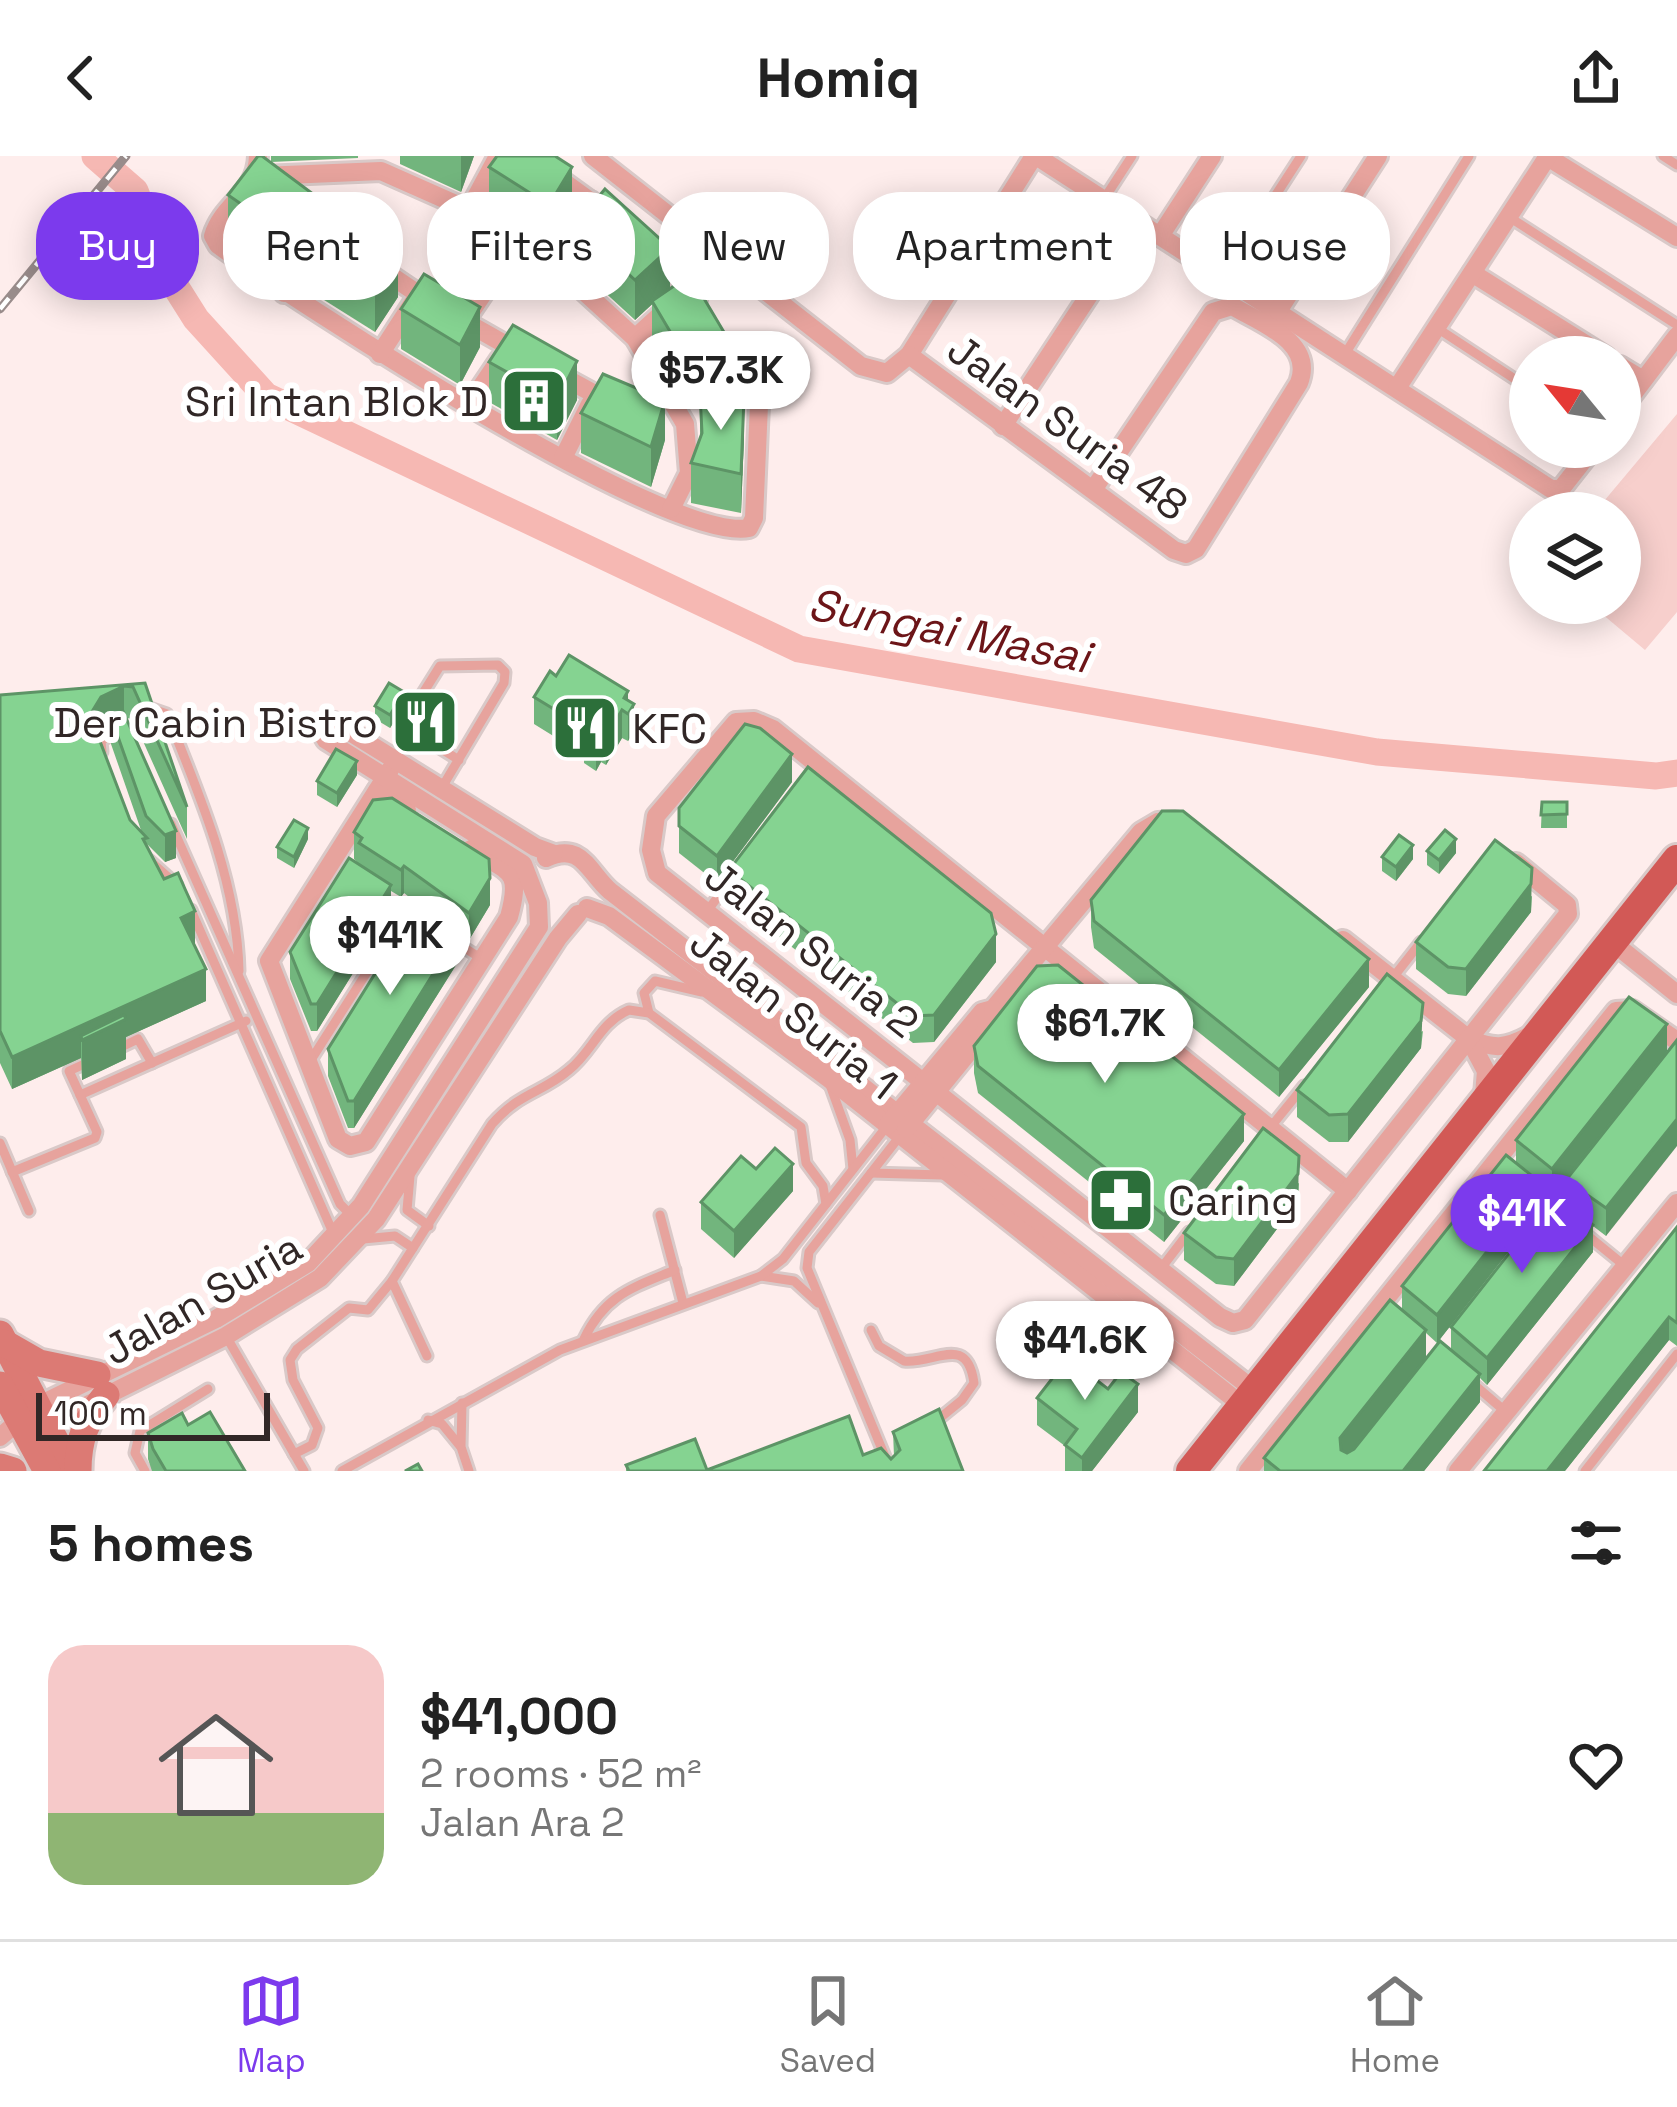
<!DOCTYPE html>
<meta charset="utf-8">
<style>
body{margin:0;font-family:"Space Grotesk",sans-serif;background:#f6f6f6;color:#222;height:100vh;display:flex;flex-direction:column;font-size:45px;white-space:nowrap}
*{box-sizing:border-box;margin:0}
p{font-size:39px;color:#767676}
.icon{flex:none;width:66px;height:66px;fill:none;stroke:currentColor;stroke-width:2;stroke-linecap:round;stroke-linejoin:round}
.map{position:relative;height:1315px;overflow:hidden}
.side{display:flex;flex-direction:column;background:#fff;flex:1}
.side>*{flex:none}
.guide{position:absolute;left:36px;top:36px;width:1605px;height:108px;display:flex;gap:24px}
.needle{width:78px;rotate:300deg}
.fabs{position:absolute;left:1509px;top:180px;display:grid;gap:24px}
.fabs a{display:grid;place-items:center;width:132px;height:132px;border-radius:50%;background:#fff;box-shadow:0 6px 30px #0003;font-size:60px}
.scale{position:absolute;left:36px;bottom:30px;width:234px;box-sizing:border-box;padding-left:12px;border:6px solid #312726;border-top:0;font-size:33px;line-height:42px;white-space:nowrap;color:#312726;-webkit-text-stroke:9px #fff;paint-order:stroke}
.price{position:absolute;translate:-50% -102px;padding:0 27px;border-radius:42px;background:#fff;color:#222;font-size:39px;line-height:78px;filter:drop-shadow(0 3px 6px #0008)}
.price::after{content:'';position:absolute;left:50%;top:72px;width:36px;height:27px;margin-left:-18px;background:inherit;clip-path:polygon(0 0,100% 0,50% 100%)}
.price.selected{background:#7c3aed;color:#fff}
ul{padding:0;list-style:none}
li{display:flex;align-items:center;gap:36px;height:300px;padding:0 48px}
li+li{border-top:3px solid #e0e0e0}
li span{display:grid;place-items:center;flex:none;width:336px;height:240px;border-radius:36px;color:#555}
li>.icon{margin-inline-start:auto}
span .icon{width:144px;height:144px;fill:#fffc;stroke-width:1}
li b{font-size:51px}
h2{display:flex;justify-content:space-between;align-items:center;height:144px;padding:0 48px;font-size:51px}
.pill{padding:0 42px;border-radius:48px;background:#fff;box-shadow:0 6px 30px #0003;font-size:42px;line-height:108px}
.pill.selected{background:#7c3aed;color:#fff}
header{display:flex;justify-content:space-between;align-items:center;height:156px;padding:0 48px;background:#fff;font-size:54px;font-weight:700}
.menu{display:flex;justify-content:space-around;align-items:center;height:168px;border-top:3px solid #e0e0e0;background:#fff;font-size:33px;color:#767676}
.menu a{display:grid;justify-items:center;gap:6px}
.menu .selected{color:#7c3aed}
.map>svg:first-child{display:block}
</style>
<header><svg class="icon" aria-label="back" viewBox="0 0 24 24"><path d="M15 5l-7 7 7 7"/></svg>Homiq<svg class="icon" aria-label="share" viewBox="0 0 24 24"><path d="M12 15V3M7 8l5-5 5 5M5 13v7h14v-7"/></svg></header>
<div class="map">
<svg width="1677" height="1315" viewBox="0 0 1677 1315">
<rect width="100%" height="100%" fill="#feedec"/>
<path fill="#f7cfcc" d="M1677,258v198l-32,38 -56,-47h31v-90h-26z"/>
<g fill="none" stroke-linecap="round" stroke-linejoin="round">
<path stroke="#f6b8b3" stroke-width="27" d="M95,0l40,35 32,82 29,46 70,77 533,253 578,103 279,24 21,-3"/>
<defs>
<g id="service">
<path d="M1663,0l14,9"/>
<path d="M1104,43l28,-43"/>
<path d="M1509,61l168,108"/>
<path d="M1222,122l79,-122"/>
<path d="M1437,172l93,61"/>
<path d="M1345,198l124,-198"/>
<path d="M144,550l23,8c33,82 70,168 72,257"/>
<path d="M102,596l-1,-11 21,-13"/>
<path d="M441,633l63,-106 1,-11 -7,-7 -58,1 -37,59 56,35"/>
<path d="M171,668l169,380 12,12"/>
<path d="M149,704l28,25"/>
<path d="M191,754l143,325"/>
<path d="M707,755l28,-36"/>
<path d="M452,784l30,19"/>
<path d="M1391,824l30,-38"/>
<path d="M649,857l-5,-20 11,-12 47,11"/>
<path d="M117,893l21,-10 14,24"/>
<path d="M309,907l97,-152"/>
<path d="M829,926l21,58 3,29"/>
<path d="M80,939l166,-74"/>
<path d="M1269,973l35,-43"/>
<path d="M0,987l29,68"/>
<path d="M12,1016l83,-34 2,-6 -28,-61 22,-10"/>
<path d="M871,1017l72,2"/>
<path d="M410,1020l-3,34 22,16"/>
<path d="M660,1059l23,88"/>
<path d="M1587,1079l38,31"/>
<path d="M363,1083l32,-3 18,12"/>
<path d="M1159,1115l30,-39"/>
<path d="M761,1120l33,5 24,22"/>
<path d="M871,1174l8,16 25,15c32,3 63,-28 70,22l-12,17 -27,22"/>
<path d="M226,1180l78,135"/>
<path d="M584,1183c21,-44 48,-51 91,-69"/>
<path d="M427,1200l-35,-75 100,-157c28,-32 50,-31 77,-54 24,-19 30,-47 60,-60l20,3 152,114 5,36 17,23 3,18"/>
<path d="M1471,1226l35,30"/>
<path d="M462,1247l-1,44 8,24"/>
<path d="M428,1264l14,4 18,22"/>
<path d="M294,1298l18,-9 6,-17 -25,-48 -3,-20 7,-11 52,-41 19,2 24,-29"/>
<path d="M145,1315l-10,-18 5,-22 68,-42"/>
<path d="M342,1315l218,-121 201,-74 22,-17 104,-133"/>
<path d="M891,1315l-84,-203 2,-16 91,-116"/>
<path d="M1585,1315l92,-117"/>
</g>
<g id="minor">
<path d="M258,0c-1,38 -35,47 -45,80l5,9c79,57 449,299 531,283l5,-10 5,-113 -33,-55"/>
<path d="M528,0l84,61"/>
<path d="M593,0l268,210 26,7 22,-18 125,-199"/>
<path d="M1036,0l515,333h10l33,-42"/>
<path d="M1546,0l131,81"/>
<path d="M262,20l119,-5 88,39 85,54 81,74 50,86 4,49 -18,36"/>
<path d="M469,54l29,-54"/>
<path d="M1160,80l52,-80"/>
<path d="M654,99l36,33 7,12"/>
<path d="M554,108l37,-63"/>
<path d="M381,113l52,35"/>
<path d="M1472,117l134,84"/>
<path d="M284,137l34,-44"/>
<path d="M1278,155l100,-155"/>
<path d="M462,164l60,34"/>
<path d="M464,166l54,-80"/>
<path d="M635,182l55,-50 27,-34"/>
<path d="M380,198l33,-51"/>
<path d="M909,199l265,195 12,4 10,-5 103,-166c16,-41 -38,-60 -67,-77l-19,6 -120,178"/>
<path d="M1620,210l23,14"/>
<path d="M556,217l55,30"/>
<path d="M1397,232l151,-232"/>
<path d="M469,249l31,-46"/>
<path d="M1620,255l57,-75"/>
<path d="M1003,270l102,-155"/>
<path d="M563,302l27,-54"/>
<path d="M390,614l-121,191 69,178 12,7 16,-4 143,-225c13,-48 1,-44 -38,-68"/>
<path d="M377,635l30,19"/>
<path d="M546,702c36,-17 42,14 64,33l644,499"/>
<path d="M587,752l22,8 219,162 414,327"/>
<path d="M1343,784l126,99c25,10 36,10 60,-3"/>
<path d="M1612,786l65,52"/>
<path d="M1469,883l17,32 -2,24"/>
<path d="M923,926l-266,-209 -6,-23 5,-34 80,-94 18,-1 19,8 575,462"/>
<path d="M936,936l284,225 13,6 12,-3 323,-406 -1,-9 -51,-42"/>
<path d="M887,970l95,-114 11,-3 148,-177 17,-10 17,-1"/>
<path d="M906,973l88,-108 -1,-12"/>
<path d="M37,1274l189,-94 94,-58 56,-59 182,-281 20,-24"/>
<path d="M0,1281l35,-30 181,-88 92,-56 53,-57 178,-279 -1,-24 -15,-39 -197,-124 -6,-10 2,-5 12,-3 201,125 19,7"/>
<path d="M1248,1315l368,-460 16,-1 45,31"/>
<path d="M1458,1315l219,-268"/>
</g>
<g id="secondary">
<path d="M0,1178l71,137"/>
<path d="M4,1187l35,20 58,12"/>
<path d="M0,1229l47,86"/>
<path d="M0,1311l13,4"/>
<path d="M78,1315c0,-32 8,-52 28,-76"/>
</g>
<path id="primary" d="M1191,1315l486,-611"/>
</defs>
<use href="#service" stroke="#d9c9c8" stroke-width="15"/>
<use href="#minor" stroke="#d9c9c8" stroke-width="24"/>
<use href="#secondary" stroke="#d9c9c8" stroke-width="33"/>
<use href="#primary" stroke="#d9c9c8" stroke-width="36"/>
<use href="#service" stroke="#e7a39d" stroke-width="9"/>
<use href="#minor" stroke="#e7a39d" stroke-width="18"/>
<use href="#secondary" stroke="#dc7a74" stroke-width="27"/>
<use href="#primary" stroke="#d25956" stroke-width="30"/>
<defs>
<path id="rail" d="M0,153l126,-153"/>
</defs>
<use href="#rail" stroke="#998c8b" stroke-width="9"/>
<use href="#rail" stroke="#fff" stroke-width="4.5" stroke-dasharray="14" stroke-linecap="butt"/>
</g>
<g fill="#72b57d" fill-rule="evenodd">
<path d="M271,0h87v2l-87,4z"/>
<path d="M400,0h74l-13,36 -61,-28z"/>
<path d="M489,11l83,40 -23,38 -60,-38z"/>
<path d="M228,39l85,39 -30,39 -55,-38z"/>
<path d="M575,69l95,63 67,106 -9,2 16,41 -3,76 -50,-10v-40l9,-24v-35l-9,3 -39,-66v-37l-17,16 -60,-55z"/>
<path d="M305,92l93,49 -23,35 -70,-44z"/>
<path d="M401,153l79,38 -20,38 -59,-36z"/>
<path d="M489,206l88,38 -20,40 -68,-38z"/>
<path d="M581,257l84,27 -14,47 -70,-34z"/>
<path d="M556,520l72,24 6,31 -6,10 -6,-3 -16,27 -5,-3 -5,9 -12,-8v-8l-50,-31v-27z"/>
<path d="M145,527l42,124v32l-54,-120 -7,-1 50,140 -11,4 -18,-18 48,99 -1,1 12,57 -80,36v22l-44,21 -1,-22 -69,31 -12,-26v-368zM111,568v20l31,89 -12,-13 -32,-85 3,-6z"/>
<path d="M375,550h29l-14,22 -15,-9z"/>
<path d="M415,552l30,11 -9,16 -21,-13z"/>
<path d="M357,619l-20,32 -20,-12v-14z"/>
<path d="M792,626l-75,101 -38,-30v-45z"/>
<path d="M1542,646h25v26h-26z"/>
<path d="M354,676l136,73 -21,35 -8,-5v22l-107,171h-6l-20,-52v-27l90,-145 -14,-11 -3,4 -10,-6v21l-74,119h-6l-21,-52v-27l69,-88 -5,-5z"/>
<path d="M308,683l-14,29 -17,-10v-11z"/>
<path d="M1427,695l29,2 -17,21 -12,-9z"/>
<path d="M1382,701l31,2 -17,22 -14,-10z"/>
<path d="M729,714l267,92 -62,80 -21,1 -184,-146z"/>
<path d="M1532,740l-1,16 -65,84 -18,-2 -32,-25v-27z"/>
<path d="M1091,744l278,87 -90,110 -185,-149 -3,-21z"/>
<path d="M1423,875l-2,17 -73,94h-19l-32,-25v-27z"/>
<path d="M1677,884l-71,196 -13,-10v26l-106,133 -7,-7v24l-56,69h-160v-13l138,-148v-24l114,-123v-23l151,-89 -115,145 -11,-9v23l-104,133 -11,-10v24l-74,94 99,-101v-23l115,-124v-23z"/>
<path d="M974,890l270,95 -80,101 -186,-149 -4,-20z"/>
<path d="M756,1013l37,22 -59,67 -33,-29v-27z"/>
<path d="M1299,1027l-1,18 -64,85 -18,-2 -32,-24v-27z"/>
<path d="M1677,1071v119l-8,-6 -104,131z"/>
<path d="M1037,1242l101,14 -46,59h-27v-25l-28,-21z"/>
<path d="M188,1269l57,46h-93l-4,-12v-26z"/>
<path d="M893,1276l70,39h-337v-6l81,5 156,-15 28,4 3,-3z"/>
</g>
<g fill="#5d9466">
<path d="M461,0h13l-13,36z"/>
<path d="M572,11v40l-23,38v-40z"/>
<path d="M313,38v40l-30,39v-40z"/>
<path d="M670,92v40l-35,32v-40z"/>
<path d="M398,101v40l-23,35v-39z"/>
<path d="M480,151v40l-20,38v-40z"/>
<path d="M737,198v40l-46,13v-40z"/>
<path d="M577,205v39l-20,40v-40z"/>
<path d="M744,241v40l-3,76v-39z"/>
<path d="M665,244v40l-14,47v-40z"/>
<path d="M124,530v32l-13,-1v7l-10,5 -11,18v-32l11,-18z"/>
<path d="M628,535v23l6,-10v27l-6,10v-27l-4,-16z"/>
<path d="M404,536v14l-14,22v-13z"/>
<path d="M445,550v13l-9,16v-14z"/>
<path d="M622,554v28l-16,27v-28z"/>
<path d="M601,579v27l-5,9v-28z"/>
<path d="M792,598v28l-75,101v-27z"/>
<path d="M357,605v14l-20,32v-14z"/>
<path d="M308,672v11l-14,29v-11z"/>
<path d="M176,675v27l-11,4v-27z"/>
<path d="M1456,683v14l-17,21v-14z"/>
<path d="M1413,689v14l-17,22v-14z"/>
<path d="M404,710v27l-3,4v-27z"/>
<path d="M1532,712l-1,44 -65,84v-27z"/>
<path d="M490,722v27l-21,35v-27z"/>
<path d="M391,729v27l-74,119v-27z"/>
<path d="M195,755v32l-14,7v-32z"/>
<path d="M461,773v28l-107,171v-27z"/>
<path d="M996,778v28l-62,80v-27z"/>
<path d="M1369,803v28l-90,110v-27z"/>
<path d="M206,813v32l-80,36v22l-44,21v-40l-1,-4v22l-69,31v-32z"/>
<path d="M1423,847l-2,45 -73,94v-28z"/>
<path d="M1667,868v27l-115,145v-27z"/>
<path d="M1244,958v27l-80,101v-27z"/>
<path d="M1677,963v27l-71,90v-28z"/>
<path d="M1299,1000l-1,45 -64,85v-27z"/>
<path d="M793,1008v27l-59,67v-27z"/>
<path d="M1541,1027v27l-104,133v-28z"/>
<path d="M1593,1069v27l-106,133v-27z"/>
<path d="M1669,1161v23l-104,131h-18z"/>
<path d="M1426,1174v27l-86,108v-27z"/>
<path d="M1480,1218v28l-56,69h-21z"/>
<path d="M1138,1228v28l-46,59h-10v-13z"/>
</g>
<g fill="#85d391" stroke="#5d9466" stroke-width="3">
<path d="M258,0h4l51,38 -30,39 -55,-38z"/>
<path d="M497,0h58l17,11 -23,38 -60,-38z"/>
<path d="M605,33l65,59 -35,32 -60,-55z"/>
<path d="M334,54l64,47 -23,36 -70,-45z"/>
<path d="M424,118l56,33 -20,38 -59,-36z"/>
<path d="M690,119l47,79 -46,13 -39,-66z"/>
<path d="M513,169l64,36 -20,39 -68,-38z"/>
<path d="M603,218l62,26 -14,47 -70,-34z"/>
<path d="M700,238l44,3 -3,77 -50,-11 11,-30z"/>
<path d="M569,499l59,36 -4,7 10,6 -6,10 -6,-4 -16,27 -5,-2 -5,8 -12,-7 4,-6 -54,-33 16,-26 6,5z"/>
<path d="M145,527l42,124 -54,-120 -9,-1 -23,11 -11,18 40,105 17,18 -4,1 21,40 14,-6 7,16 10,22 -14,7 25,51 -194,88 -12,-26v-336z"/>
<path d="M389,527l15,9 -14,23 -15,-9z"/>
<path d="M424,538l21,12 -9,15 -21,-13z"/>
<path d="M123,555l53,120 -11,4 -19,-19 -35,-99z"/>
<path d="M745,568l15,4 32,26 -75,102 -38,-30v-18z"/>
<path d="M336,593l21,12 -20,32 -20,-12z"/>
<path d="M808,611l183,146 5,21 -62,81 -21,1 -184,-146z"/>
<path d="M392,642l97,61 1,19 -21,35 -65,-47 -3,4 -42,-27 3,-5 -8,-6 19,-32z"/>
<path d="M1542,646h25v12l-26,1z"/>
<path d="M1162,655h21l186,148 -90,111 -185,-149 -3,-21z"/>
<path d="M294,664l14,8 -14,29 -17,-10z"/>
<path d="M1445,674l11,9 -17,21 -12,-9z"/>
<path d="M1399,679l14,10 -17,22 -14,-10z"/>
<path d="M1495,684l37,28 -1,16 -65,85 -18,-2 -32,-25z"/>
<path d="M349,702l42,27 -74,119h-6l-21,-52z"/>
<path d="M419,747l42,26 -107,172h-6l-20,-52z"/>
<path d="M1058,809l186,149 -80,101 -186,-149 -4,-20 63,-80z"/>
<path d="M1387,818l36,29 -2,18 -73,93 -19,1 -32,-25z"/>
<path d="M1629,841l38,27 -115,145 -36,-29z"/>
<path d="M124,859l2,4 -44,21 -1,-4z"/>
<path d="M1677,884v79l-71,89 -40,-28z"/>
<path d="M1263,972l36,28 -1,18 -64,85 -18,-2 -32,-24z"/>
<path d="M775,992l18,16 -59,67 -33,-29 40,-46 15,13z"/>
<path d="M1506,999l35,28 -104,132 -35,-29z"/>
<path d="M1555,1039l38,30 -106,133 -36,-31z"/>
<path d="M1677,1071v96l-8,-6 -122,154h-63z"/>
<path d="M1390,1144l36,30 -86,108 1,12 6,3 7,-4 86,-108 40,33 -77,97h-123l-16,-13z"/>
<path d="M1068,1202l40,31 13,-17 17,12 -56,74 -17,-13 12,-16 -40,-31z"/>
<path d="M939,1253l24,62h-334l-3,-6 69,-26 12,31 142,-54 14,39 18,-7 10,11 9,-9 -7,-18z"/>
<path d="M210,1256l35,59h-79l-13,-22 -5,-16 34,-20 6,12z"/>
<path d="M418,1308l4,7h-17z"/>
</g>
<defs>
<symbol id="building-square" viewBox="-11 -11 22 22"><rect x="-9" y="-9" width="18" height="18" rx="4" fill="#2c6f3a" stroke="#fff"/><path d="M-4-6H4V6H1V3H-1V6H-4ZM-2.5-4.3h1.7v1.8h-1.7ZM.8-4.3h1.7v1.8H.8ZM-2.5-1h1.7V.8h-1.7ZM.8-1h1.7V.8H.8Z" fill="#fff"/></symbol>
<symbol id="restaurant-square" viewBox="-11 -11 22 22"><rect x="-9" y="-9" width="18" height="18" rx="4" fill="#2c6f3a" stroke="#fff"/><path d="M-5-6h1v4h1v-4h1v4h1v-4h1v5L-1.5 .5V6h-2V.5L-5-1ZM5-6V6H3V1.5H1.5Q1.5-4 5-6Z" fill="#fff"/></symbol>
<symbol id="pharmacy-square" viewBox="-11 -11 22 22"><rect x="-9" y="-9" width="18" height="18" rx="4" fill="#2c6f3a" stroke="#fff"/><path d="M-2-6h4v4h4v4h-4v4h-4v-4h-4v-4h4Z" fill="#fff"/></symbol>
</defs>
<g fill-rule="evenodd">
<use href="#building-square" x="496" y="207" width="76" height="76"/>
<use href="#restaurant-square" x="387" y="528" width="76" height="76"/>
<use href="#restaurant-square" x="547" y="534" width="76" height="76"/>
<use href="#pharmacy-square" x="1083" y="1006" width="76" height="76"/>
</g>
<g text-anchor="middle" stroke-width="12" stroke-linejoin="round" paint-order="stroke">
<g font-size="42" fill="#312726" stroke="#fff" text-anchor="end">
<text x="488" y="260">Sri Intan Blok D</text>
<text x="378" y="581">Der Cabin Bistro</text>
<text x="632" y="587" text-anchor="start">KFC</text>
<text x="1168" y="1059" text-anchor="start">Caring</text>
</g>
<g font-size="42" fill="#312726" stroke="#fff">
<text transform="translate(1068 271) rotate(36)" y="15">Jalan Suria 48</text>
<text transform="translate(812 793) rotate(38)" y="15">Jalan Suria 2</text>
<text transform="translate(794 857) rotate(38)" y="15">Jalan Suria 1</text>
<text transform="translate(202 1142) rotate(-30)" y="15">Jalan Suria</text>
</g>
<g font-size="45" font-style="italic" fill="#6c1518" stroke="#fff">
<text transform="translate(949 474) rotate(11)" y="16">Sungai Masai</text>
</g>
</g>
</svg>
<div class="fabs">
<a><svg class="needle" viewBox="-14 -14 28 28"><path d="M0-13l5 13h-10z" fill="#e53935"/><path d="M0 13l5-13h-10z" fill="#767676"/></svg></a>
<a><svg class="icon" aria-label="layers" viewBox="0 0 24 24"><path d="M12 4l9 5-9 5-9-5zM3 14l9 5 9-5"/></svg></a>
</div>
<div class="scale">100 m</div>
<b class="price" style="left:721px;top:277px">$57.3K</b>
<b class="price" style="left:390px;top:842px">$141K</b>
<b class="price" style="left:1105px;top:930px">$61.7K</b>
<b class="price selected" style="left:1522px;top:1120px">$41K</b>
<b class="price" style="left:1085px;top:1247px">$41.6K</b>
<div class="guide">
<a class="pill selected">Buy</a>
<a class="pill">Rent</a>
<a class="pill">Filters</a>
<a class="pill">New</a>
<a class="pill">Apartment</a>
<a class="pill">House</a>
</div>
</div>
<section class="side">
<h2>5 homes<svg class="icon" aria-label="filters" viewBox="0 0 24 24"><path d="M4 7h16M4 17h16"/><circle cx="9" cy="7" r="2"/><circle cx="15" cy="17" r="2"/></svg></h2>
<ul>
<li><span style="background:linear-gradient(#f6c9c9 70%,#8fb573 0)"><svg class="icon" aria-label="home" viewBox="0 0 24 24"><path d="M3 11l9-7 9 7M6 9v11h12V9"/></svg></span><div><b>$41,000</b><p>2 rooms · 52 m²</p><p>Jalan Ara 2</p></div><svg class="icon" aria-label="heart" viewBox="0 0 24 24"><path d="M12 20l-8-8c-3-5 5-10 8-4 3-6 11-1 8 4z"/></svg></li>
</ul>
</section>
<nav class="menu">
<a class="selected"><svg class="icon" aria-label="map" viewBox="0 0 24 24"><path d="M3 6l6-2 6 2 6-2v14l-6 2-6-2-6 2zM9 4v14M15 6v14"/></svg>Map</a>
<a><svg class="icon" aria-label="saved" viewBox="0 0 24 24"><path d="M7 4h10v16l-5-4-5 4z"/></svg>Saved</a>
<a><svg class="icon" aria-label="home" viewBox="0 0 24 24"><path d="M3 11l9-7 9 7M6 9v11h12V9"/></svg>Home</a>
</nav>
